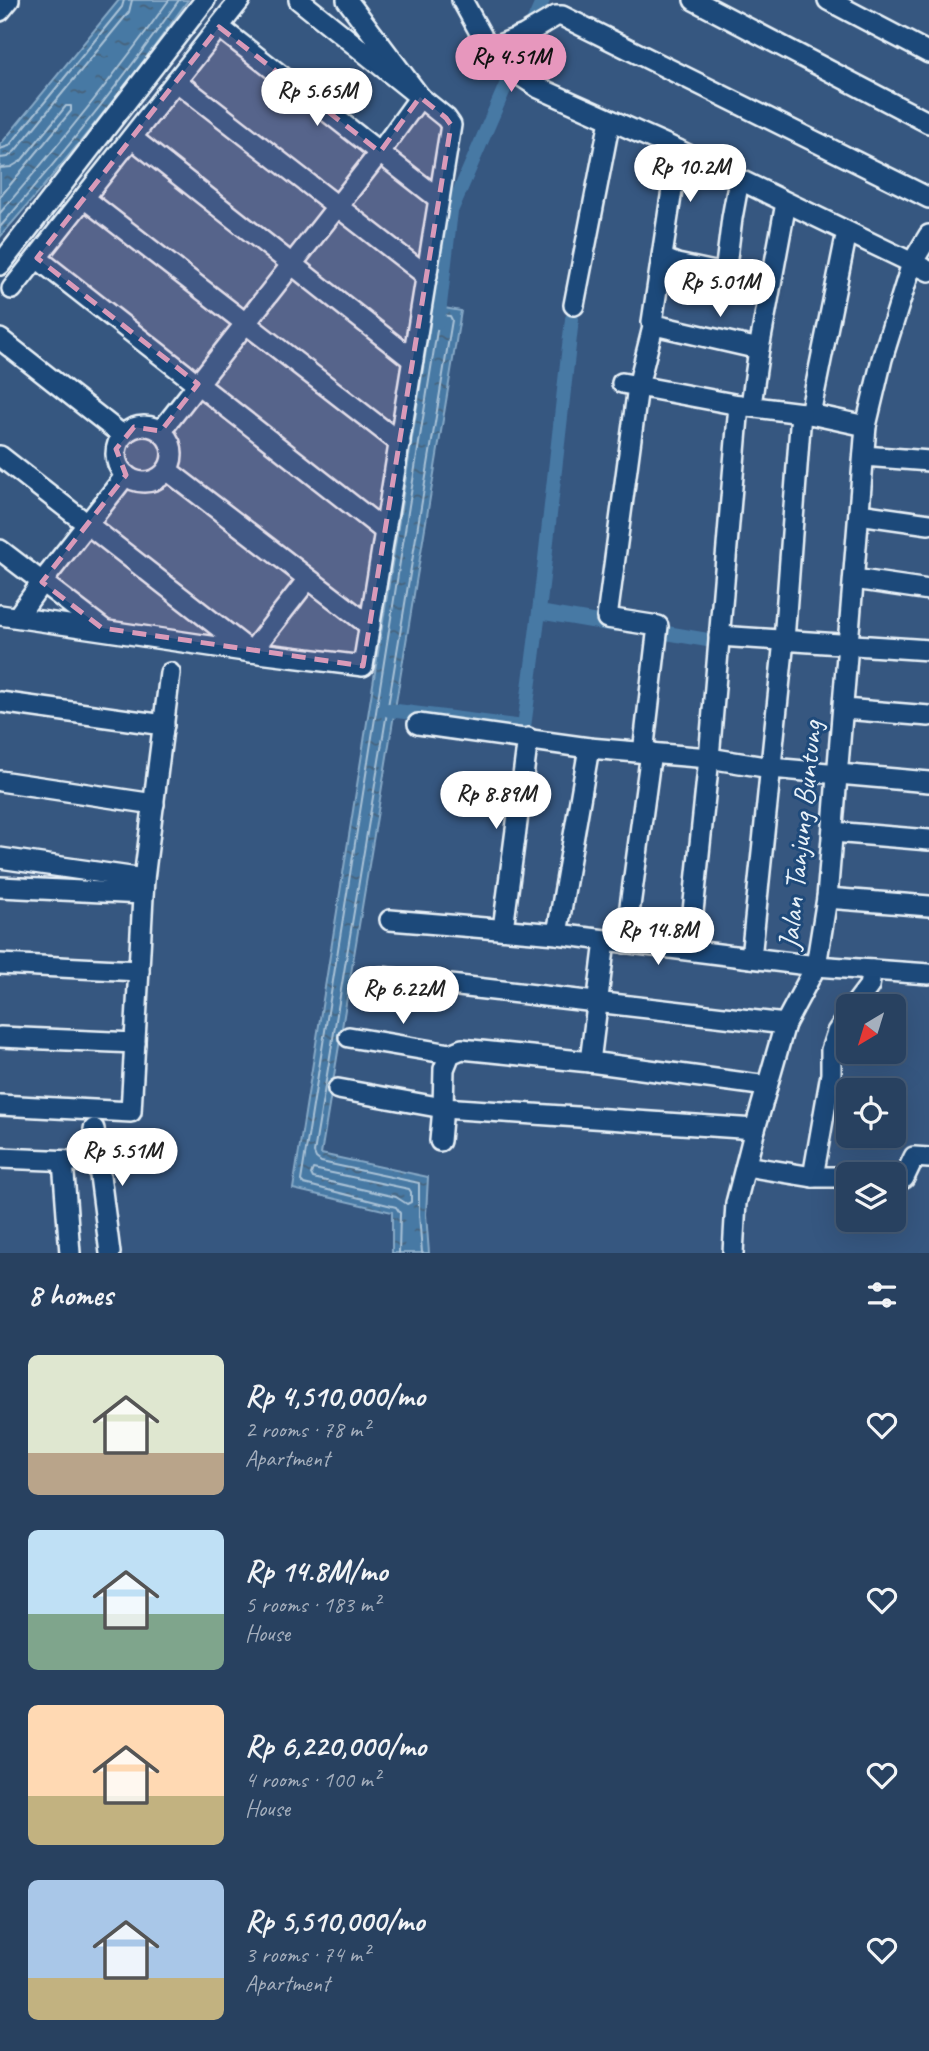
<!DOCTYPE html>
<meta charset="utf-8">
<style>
body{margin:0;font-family:Caveat,sans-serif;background:#344c69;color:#f1f3f6;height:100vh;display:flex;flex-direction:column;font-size:26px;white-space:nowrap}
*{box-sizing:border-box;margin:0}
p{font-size:23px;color:#a5afbd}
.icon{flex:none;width:38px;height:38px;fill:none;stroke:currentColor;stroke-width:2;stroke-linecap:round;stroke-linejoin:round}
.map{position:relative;height:1253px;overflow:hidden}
.side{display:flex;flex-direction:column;background:#284160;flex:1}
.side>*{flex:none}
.needle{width:46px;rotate:218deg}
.buttons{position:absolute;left:836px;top:994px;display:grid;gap:14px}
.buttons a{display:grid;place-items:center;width:70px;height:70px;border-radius:10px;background:#284160;box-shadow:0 7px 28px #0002,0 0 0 2px #445a75;font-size:35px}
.price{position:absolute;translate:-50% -60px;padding:0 16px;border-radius:24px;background:#fff;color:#222;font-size:23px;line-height:46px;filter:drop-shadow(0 2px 4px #0008)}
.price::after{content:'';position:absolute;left:50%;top:42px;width:21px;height:16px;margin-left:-10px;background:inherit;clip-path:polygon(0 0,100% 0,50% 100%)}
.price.selected{background:#e797bd;color:#111}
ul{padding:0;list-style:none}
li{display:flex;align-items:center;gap:21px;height:175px;padding:0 28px}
li span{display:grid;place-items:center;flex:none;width:196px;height:140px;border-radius:10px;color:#555}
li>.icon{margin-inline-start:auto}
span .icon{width:84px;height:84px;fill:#fffc;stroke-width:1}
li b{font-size:30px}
h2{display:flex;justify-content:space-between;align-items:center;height:84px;padding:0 28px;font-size:30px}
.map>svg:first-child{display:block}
</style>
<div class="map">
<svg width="929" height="1253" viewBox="0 0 929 1253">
<defs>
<pattern id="water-ripples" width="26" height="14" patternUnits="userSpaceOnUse" patternTransform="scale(1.75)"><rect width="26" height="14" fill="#4779a4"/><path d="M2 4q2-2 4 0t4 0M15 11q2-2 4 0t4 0" fill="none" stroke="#47637c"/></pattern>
</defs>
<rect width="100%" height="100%" fill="#365780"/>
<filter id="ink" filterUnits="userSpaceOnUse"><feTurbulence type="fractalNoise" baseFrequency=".0143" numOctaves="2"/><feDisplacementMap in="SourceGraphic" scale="14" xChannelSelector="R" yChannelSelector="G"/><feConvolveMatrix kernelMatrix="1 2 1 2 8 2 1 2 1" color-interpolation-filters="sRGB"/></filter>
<g filter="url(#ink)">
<g fill="url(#water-ripples)" stroke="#87a9c6" stroke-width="2">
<path d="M119,0h69c-58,83 -122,161 -188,237v-92z"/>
<path d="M433,306l28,5 -140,843 107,23 -2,37 3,39h-37v-41l-99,-23z"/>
</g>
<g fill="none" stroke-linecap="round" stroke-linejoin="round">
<g stroke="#a8c1d6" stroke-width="2">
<path d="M0,149l9,-3 113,-139 2,-7"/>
<path d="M0,158l8,-1 7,-6 114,-139 3,-12"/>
<path d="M0,168l11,-1 10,-6 45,-55h5v5l-71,86"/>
<path d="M0,213c59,-68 116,-139 169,-213"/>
<path d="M0,227c63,-73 124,-148 179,-227"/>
<path d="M313,1169l96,20 2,3v10l-4,2 -11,-7 -83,-19 -2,-4z"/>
<path d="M399,1253l1,-40 -4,-6 -92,-23 -3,-3 138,-863 3,-3 8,1 2,4 -138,833 2,5 5,4 98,21v31l3,39"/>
</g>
<g stroke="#4779a4" stroke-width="14">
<path d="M572,319l-33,293 76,13"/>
<path d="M438,322l13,-111 92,-211"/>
<path d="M649,630l76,13"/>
<path d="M389,710l135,17 15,-115"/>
</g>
<defs>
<g id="minor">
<path d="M462,0l27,49 17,17 33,22 139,62 251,121"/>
<path d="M694,0l235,123"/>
<path d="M828,0l101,53"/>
<path d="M0,11l9,-11"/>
<path d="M219,27l220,172"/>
<path d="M489,49l35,-14 32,-19h6l367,182"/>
<path d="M176,81l251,195"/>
<path d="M132,138l281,222"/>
<path d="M678,150l-26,172 7,4 100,23"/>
<path d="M84,198l316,245"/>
<path d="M663,256l4,4 10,4 94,20"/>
<path d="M37,258l348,273"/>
<path d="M0,265l205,-265"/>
<path d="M725,274l7,-56 7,-38"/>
<path d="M12,289l228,-289"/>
<path d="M574,305l36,-185"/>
<path d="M0,339l122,96"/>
<path d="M622,383l117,22 71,9 56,12"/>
<path d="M751,405l8,-56 27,-146"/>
<path d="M810,414l37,-182"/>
<circle cx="144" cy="454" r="28"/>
<path d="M161,431l219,-279 40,-55 -73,-97"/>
<path d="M0,456l251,196 57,-73"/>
<path d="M864,456l65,5"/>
<path d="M167,470l203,156"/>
<path d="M859,514l70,10"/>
<path d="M0,550l102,78"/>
<path d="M854,579l75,11"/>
<path d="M0,615l251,37 112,14 88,-541 -5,-7 -147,-118"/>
<path d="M17,617l25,-35 84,-107"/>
<path d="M719,636l210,14"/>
<path d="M0,702l164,23"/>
<path d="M844,709l85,7"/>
<path d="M418,724l171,24 120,10 62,10 158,14"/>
<path d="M643,753l15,-127 -51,-8 31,-232 16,-63"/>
<path d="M0,781l154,23"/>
<path d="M833,832l96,8"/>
<path d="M0,858l144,21"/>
<path d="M0,887l143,7"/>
<path d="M827,898l102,8"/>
<path d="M390,920l167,14 259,32 113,8"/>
<path d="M503,929l25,-191"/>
<path d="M557,934l32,-186"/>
<path d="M625,943l26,-191"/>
<path d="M689,950l20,-192 30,-353"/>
<path d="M751,958l33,-318 17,-227"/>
<path d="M0,964l139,7"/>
<path d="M381,977l404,47"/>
<path d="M854,1006l15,-20 3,-16"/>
<path d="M0,1037l135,6"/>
<path d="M349,1037l101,17"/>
<path d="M590,1062l15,-121"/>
<path d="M338,1089l105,19 312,21"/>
<path d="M0,1105l131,7 13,-233 26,-206"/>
<path d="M94,1129l16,124"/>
<path d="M440,1141l3,-33 1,-39 6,-15 12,-5 128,13 177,24"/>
<path d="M0,1158l98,4"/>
<path d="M63,1161l7,92"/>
<path d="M746,1166l67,11h36"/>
<path d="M813,1177l18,-103v-24l6,-18 12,-18"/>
<path d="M894,1177l10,1 10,-21 15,1"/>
<path d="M733,1253l3,-50 19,-74 30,-105 31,-58 11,-68 39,-472 16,-67 30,-96 17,-28"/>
</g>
</defs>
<use href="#minor" stroke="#e8f1f8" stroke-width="24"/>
<use href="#minor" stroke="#1f4a7a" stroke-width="19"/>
</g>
</g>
<path fill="#d99ab9" fill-opacity="0.2" stroke="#d99ab9" stroke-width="5" stroke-dasharray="14 9" stroke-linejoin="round" d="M219,27l161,125 40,-55 26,21 5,7 -88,541 -261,-38 -60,-46 84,-107 -10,-26 18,-22 27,4 37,-47 -161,-126z"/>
<g text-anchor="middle" stroke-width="6" stroke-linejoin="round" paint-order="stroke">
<g font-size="30" fill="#e8f1f8" stroke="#1f4a7a">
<text transform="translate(800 835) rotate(-84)" y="10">Jalan Tanjung Buntung</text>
</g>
</g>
</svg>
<div class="buttons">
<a><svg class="needle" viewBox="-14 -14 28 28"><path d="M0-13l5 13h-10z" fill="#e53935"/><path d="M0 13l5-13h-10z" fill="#a5afbd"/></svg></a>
<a><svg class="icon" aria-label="locate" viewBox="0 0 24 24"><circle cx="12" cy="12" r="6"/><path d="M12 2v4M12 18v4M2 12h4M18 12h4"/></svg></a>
<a><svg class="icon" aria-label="layers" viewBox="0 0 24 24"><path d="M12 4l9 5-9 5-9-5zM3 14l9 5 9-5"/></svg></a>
</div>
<b class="price selected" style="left:511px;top:94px">Rp 4.51M</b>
<b class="price" style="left:317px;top:128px">Rp 5.65M</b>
<b class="price" style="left:690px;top:204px">Rp 10.2M</b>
<b class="price" style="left:720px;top:319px">Rp 5.01M</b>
<b class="price" style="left:496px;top:831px">Rp 8.89M</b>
<b class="price" style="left:658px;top:967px">Rp 14.8M</b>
<b class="price" style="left:403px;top:1026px">Rp 6.22M</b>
<b class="price" style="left:122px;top:1188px">Rp 5.51M</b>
</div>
<section class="side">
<h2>8 homes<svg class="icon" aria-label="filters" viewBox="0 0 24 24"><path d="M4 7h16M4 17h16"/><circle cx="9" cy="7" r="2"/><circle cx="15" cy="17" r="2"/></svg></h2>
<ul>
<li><span style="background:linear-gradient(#dfe7d0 70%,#b9a48a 0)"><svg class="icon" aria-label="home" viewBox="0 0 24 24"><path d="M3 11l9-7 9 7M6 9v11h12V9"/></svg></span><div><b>Rp 4,510,000/mo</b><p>2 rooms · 78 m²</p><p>Apartment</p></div><svg class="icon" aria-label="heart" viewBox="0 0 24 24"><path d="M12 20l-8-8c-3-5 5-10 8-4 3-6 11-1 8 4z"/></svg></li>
<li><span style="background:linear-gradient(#bfe0f5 60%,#7fa58c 0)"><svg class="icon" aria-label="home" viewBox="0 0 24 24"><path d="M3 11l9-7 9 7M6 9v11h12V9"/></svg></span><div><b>Rp 14.8M/mo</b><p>5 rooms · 183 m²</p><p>House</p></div><svg class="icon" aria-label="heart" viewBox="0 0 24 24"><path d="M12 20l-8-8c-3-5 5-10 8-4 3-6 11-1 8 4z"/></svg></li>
<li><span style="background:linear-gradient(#ffd9b3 65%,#c2b280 0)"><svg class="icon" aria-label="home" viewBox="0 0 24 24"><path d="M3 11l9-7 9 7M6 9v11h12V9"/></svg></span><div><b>Rp 6,220,000/mo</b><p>4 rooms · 100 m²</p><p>House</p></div><svg class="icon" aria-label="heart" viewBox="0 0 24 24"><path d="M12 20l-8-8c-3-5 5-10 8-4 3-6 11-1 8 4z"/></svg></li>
<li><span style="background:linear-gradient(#a9c7e8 70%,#c2b280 0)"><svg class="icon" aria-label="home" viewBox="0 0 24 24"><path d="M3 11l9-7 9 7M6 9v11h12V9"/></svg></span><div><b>Rp 5,510,000/mo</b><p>3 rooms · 74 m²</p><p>Apartment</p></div><svg class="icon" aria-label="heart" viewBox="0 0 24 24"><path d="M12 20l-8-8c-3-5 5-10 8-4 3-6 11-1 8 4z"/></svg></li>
</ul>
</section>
